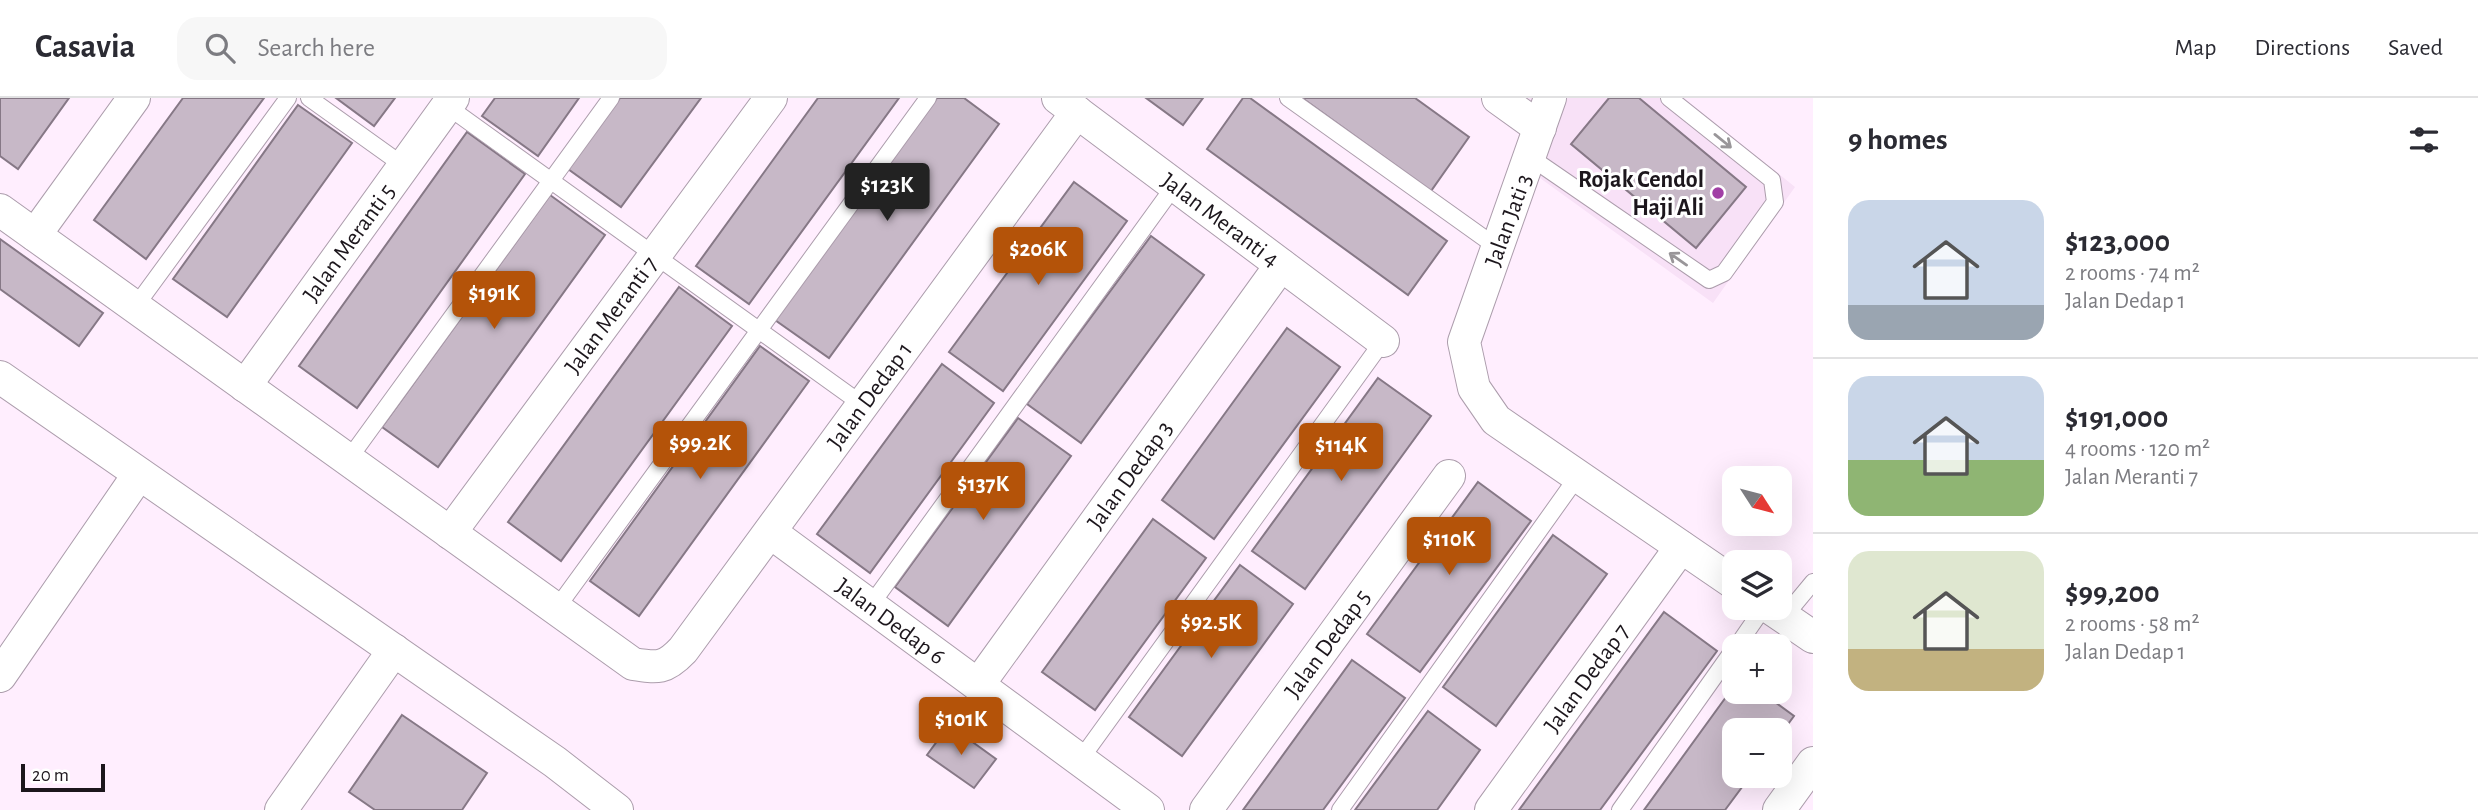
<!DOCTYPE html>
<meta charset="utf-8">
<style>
body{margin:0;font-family:"Alegreya Sans",sans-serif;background:#f7f7f7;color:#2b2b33;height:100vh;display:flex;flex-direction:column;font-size:26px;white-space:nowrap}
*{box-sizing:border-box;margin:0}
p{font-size:23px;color:#7c7c81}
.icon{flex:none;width:38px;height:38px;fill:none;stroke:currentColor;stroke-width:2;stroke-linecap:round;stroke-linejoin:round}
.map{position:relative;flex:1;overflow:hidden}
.sheet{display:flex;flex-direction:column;background:#fff;width:665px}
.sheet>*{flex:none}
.needle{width:46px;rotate:126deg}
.buttons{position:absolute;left:1722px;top:368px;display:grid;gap:14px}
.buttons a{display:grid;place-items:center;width:70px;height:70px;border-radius:14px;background:#fff;box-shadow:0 7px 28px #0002;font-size:35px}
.scale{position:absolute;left:21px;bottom:18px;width:84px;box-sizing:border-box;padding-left:7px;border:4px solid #1c161c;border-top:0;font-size:19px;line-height:24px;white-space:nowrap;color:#1c161c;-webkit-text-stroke:5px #fff;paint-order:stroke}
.price{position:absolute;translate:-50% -60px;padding:0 16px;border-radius:7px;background:#b45309;color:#fff;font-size:23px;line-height:46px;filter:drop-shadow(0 2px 4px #0008)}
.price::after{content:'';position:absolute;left:50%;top:42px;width:21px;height:16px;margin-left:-10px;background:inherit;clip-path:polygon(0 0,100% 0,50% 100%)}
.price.on{background:#222;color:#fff}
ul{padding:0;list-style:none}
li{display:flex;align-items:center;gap:21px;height:175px;padding:0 35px}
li+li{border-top:2px solid #e1e1e2}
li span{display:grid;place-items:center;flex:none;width:196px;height:140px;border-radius:21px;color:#555}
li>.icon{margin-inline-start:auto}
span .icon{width:84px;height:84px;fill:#fffc;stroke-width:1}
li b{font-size:30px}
h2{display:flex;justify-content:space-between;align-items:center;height:84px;padding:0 35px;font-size:30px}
header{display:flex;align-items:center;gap:42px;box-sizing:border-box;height:98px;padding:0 35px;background:#fff;border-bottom:2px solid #e1e1e2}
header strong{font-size:33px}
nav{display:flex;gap:38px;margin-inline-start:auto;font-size:24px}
.search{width:490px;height:63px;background:#f7f7f7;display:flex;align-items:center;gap:18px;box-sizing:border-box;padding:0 24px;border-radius:21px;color:#7c7c81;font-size:26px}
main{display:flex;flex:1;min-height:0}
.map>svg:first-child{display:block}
</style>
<header>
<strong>Casavia</strong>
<div class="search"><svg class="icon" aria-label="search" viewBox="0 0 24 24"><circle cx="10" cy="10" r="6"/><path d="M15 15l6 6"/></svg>Search here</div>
<nav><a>Map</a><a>Directions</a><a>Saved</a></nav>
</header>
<main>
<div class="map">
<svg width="1813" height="712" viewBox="0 0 1813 712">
<rect width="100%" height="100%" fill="#ffeefe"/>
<path fill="#f8e1f7" d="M1508,0h176l111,89 -82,116 -180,-130 20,-43z"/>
<g fill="#c7b8c7" stroke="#867886" stroke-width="2">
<path d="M0,0h69l-51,71 -18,-13z"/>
<path d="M183,0h81l-118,161 -52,-39z"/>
<path d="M336,0h59l-21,28z"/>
<path d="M495,0h84l-41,58 -56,-40z"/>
<path d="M620,0h81l-80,109 -53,-38z"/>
<path d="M818,0h81l-150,206 -53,-38z"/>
<path d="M937,0h27l35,26 -170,234 -54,-38z"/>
<path d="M1146,0h57l-20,27z"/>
<path d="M1243,0h7l197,143 -39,54 -201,-146z"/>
<path d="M1302,0h113l54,39 -38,54z"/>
<path d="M1609,0h30l107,89 -50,61 -125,-104z"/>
<path d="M298,7l54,38 -125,174 -54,-38z"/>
<path d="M467,34l58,42 -168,234 -58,-42z"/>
<path d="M1074,84l53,39 -124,170 -54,-39z"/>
<path d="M550,97l55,40 -167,232 -56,-40z"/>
<path d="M1151,138l53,39 -123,168 -54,-39z"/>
<path d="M0,141l103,74 -24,33 -79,-57z"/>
<path d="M679,189l53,39 -171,235 -53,-39z"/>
<path d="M1287,230l53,39 -126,172 -52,-39z"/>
<path d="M760,248l49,35 -170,235 -49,-35z"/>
<path d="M942,266l52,39 -124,170 -53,-39z"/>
<path d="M1378,280l53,38 -126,173 -53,-38z"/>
<path d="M1018,320l53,38 -123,170 -53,-39z"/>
<path d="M1478,384l53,39 -111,151 -53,-38z"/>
<path d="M1153,421l53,39 -111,152 -53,-38z"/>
<path d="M1553,437l54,39 -111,152 -53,-39z"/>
<path d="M1240,467l53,39 -111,152 -53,-39z"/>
<path d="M1664,514l53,39 -117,159h-81z"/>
<path d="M1352,562l53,38 -82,112h-80z"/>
<path d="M1734,588v5h26l34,25 -14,19v-5h-46v45h17l-26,35h-81z"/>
<path d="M1428,613l52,39 -43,60h-82z"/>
<path d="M402,617l85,58 -25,37h-87l-26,-18z"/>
<path d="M949,627l47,34 -22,29 -47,-33z"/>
</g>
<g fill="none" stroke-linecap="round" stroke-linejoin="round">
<defs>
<g id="service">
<path d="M309,0l95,68"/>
<path d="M1288,0l210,150"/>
<path d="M447,8l416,299"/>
<path d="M1530,59l179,123 15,-7 51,-71 -3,-22 -103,-82"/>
<path d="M135,209l153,-209"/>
<path d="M348,362l263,-362"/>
<path d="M870,508l305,-421"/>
<path d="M556,511l372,-511"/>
<path d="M1784,519l29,-35"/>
<path d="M1737,548l27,-39"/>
<path d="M1080,662l303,-419"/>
<path d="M1340,712l238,-334"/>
<path d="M1620,712l114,-161"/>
</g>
<g id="minor">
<path id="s1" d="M1058,0l325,243"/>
<path d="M1498,0l42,30"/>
<path d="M1550,0l-86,244 10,46 22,32 238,163"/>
<path id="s2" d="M0,112l633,454c25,4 32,5 50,-14l394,-538"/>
<path d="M35,137l99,-137"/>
<path d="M0,279l555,385 62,48"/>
<path id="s3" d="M245,288l208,-288"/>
<path id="s4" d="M770,434l378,278"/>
<path id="s5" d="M450,435l321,-435"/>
<path d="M1769,509l44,30"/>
<path d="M0,578l139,-202"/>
<path id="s6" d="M978,587l303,-420"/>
<path d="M281,712l113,-160"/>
<path id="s7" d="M1206,712l243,-334"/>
<path id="s8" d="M1491,712l190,-263"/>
<path d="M1779,712l34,-47"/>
</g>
</defs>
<use href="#service" stroke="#ac9dac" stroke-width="18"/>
<use href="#minor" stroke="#ac9dac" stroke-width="34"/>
<use href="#service" stroke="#fff" stroke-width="16"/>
<use href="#minor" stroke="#fff" stroke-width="32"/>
</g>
<defs><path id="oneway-shaft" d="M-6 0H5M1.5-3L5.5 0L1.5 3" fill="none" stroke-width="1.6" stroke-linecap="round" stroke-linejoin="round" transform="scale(1.75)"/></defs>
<g stroke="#999699">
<use href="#oneway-shaft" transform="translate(1723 43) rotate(39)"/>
<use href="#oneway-shaft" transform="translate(1678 161) rotate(-145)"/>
</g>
<circle fill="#a13fa5" stroke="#fff" stroke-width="2.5" cx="1718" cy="95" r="7"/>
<g text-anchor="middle" stroke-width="6" stroke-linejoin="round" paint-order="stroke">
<g font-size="24" font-weight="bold" fill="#1c161c" stroke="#fff" text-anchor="end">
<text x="1704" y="89">Rojak Cendol<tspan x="1704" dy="28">Haji Ali</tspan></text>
</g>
<g font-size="24" fill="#1c161c" stroke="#fff">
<text dy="8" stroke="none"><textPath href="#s1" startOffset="203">Jalan Meranti 4</textPath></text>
<text transform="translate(1508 122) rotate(-70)" y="8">Jalan Jati 3</text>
<text dy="8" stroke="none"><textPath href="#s3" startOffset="177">Jalan Meranti 5</textPath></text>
<text dy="8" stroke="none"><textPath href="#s5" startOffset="271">Jalan Meranti 7</textPath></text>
<text dy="8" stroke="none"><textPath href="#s2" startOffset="1150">Jalan Dedap 1</textPath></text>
<text dy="8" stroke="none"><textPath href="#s6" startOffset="259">Jalan Dedap 3</textPath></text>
<text dy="8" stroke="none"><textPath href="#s4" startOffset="150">Jalan Dedap 6</textPath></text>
<text dy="8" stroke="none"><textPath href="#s7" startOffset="206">Jalan Dedap 5</textPath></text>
<text dy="8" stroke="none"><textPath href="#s8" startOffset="163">Jalan Dedap 7</textPath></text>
</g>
</g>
</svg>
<div class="buttons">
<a><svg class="needle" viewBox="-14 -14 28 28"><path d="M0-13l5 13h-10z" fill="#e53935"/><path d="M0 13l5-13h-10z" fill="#7c7c81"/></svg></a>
<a><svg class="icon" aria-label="layers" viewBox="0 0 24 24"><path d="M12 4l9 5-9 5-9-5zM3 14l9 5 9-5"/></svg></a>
<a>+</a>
<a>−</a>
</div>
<div class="scale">20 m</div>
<b class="price on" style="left:887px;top:125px">$123K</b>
<b class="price" style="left:1038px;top:189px">$206K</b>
<b class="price" style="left:494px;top:233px">$191K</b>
<b class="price" style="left:700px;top:383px">$99.2K</b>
<b class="price" style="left:1341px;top:385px">$114K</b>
<b class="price" style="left:983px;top:424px">$137K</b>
<b class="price" style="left:1449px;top:479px">$110K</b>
<b class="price" style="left:1211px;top:562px">$92.5K</b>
<b class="price" style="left:961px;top:659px">$101K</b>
</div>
<section class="sheet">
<h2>9 homes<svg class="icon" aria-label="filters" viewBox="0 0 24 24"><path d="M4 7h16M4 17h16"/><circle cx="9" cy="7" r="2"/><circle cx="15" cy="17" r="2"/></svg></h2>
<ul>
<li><span style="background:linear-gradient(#c9d6e8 75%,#9aa5b1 0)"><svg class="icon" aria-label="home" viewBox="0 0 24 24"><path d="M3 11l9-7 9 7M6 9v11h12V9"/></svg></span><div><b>$123,000</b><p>2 rooms · 74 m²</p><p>Jalan Dedap 1</p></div></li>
<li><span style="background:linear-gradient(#c9d6e8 60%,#8fb573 0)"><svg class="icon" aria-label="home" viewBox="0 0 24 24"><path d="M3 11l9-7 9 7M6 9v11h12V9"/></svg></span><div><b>$191,000</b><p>4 rooms · 120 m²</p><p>Jalan Meranti 7</p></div></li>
<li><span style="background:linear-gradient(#dfe7d0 70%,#c2b280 0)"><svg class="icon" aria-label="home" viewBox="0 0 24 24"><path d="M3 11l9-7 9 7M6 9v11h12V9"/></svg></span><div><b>$99,200</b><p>2 rooms · 58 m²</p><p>Jalan Dedap 1</p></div></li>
</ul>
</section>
</main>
